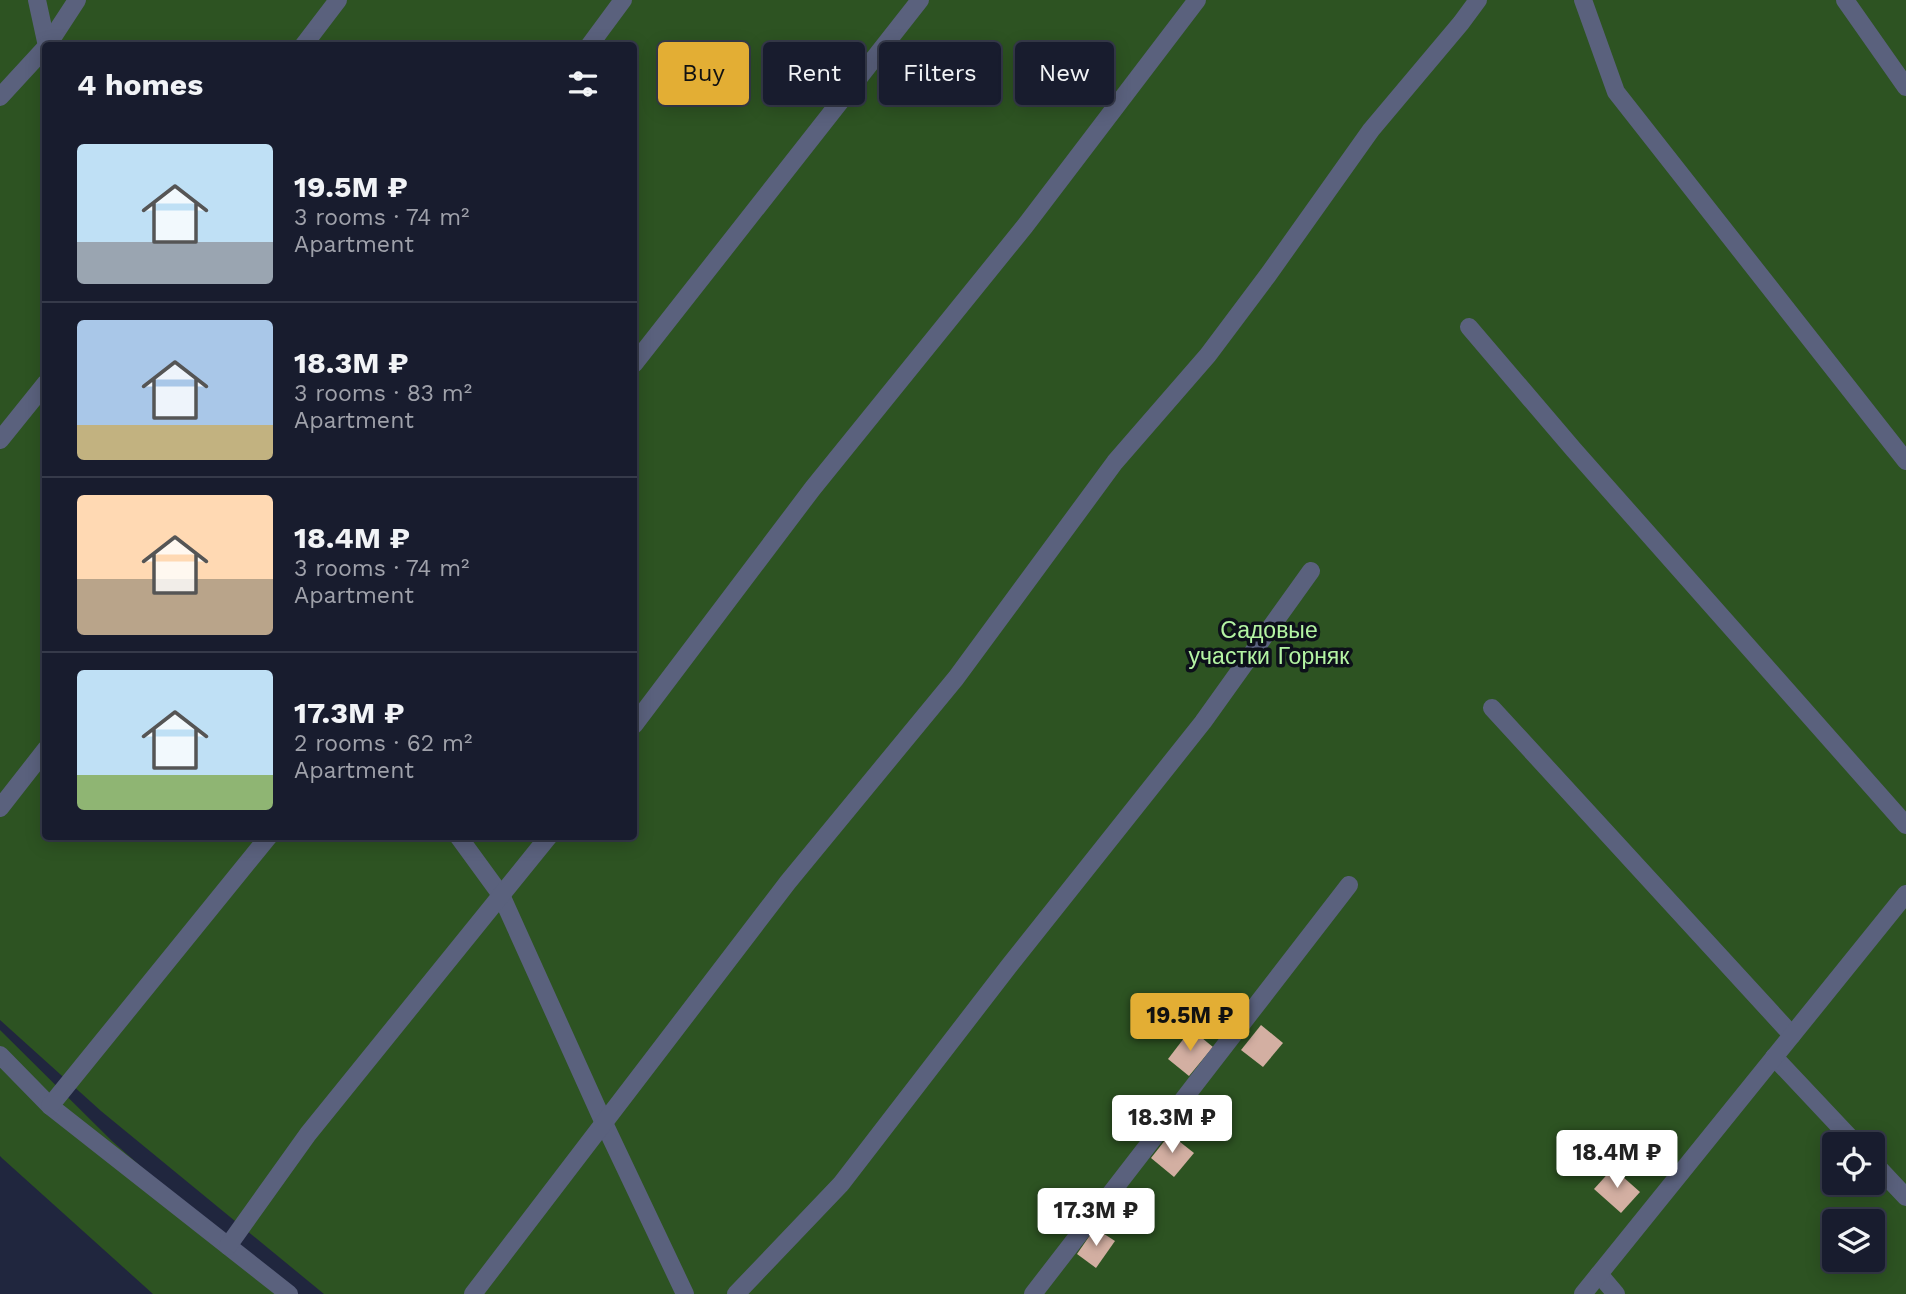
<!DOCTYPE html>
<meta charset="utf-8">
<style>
body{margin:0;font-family:"Work Sans",sans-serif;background:#25293a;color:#f1f3f6;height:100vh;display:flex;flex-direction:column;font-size:26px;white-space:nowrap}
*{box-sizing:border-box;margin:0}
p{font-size:23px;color:#9fa1aa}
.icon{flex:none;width:38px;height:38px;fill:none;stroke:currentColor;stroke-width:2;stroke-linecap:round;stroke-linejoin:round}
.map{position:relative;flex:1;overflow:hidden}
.details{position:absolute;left:42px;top:42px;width:595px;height:798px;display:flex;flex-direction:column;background:#181c2e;border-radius:7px;box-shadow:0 4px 18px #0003,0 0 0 2px #363a4a}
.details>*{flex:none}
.guide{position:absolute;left:658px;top:42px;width:665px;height:63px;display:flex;gap:14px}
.fabs{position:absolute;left:1822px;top:1132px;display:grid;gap:14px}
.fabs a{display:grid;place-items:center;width:63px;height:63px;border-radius:7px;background:#181c2e;box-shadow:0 4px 18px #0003,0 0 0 2px #363a4a;font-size:35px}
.price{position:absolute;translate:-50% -60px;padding:0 16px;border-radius:7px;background:#fff;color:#222;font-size:23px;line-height:46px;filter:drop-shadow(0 2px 4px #0008)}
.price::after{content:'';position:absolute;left:50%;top:42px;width:21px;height:16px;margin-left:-10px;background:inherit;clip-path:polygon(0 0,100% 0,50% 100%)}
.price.current{background:#e3ae34;color:#111}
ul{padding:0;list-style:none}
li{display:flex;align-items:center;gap:21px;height:175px;padding:0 35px}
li+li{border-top:2px solid #363a4a}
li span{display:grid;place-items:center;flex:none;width:196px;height:140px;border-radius:7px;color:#555}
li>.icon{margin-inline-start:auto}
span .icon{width:84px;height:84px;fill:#fffc;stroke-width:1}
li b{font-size:30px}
h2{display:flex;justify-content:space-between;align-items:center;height:84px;padding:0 35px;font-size:30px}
.pill{padding:0 24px;border-radius:7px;background:#181c2e;box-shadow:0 4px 18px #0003,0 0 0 2px #363a4a;font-size:24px;line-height:63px}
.pill.current{background:#e3ae34;color:#111}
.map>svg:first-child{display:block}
</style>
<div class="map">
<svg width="1906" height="1294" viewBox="0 0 1906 1294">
<rect width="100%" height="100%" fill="#20263e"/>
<g fill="#2d5322" fill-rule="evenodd">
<path d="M0,0h1906v1294h-1582l-223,-183 -101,-91zM46,46h588v790h-588zM1834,1144h38v39h-38zM1834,1222h38v38h-38z"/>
<path d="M0,1030l112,111 173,153h-132l-150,-135 -3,-3z"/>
</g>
<g fill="#d3afa2">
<path d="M1261,1025l22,18 -20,24 -22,-17z"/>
<path d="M1191,1029l22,18 -24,29 -21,-17z"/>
<path d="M1170,1134l24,19 -20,24 -23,-19z"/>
<path d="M1613,1168l27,24 -19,21 -27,-24z"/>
<path d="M1095,1228l20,13 -19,27 -19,-14z"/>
</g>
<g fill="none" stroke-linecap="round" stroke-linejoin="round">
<g stroke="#5a617d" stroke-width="18">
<path d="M37,0l10,46"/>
<path d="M1583,0l33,92 290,369"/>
<path d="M1845,0l61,87"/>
<path d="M47,46l30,-46"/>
<path d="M303,46l35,-46"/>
<path d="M589,46l34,-46"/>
<path d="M0,97l46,-50"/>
<path d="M1469,327l105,123 332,375"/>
<path d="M634,364l286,-364"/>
<path d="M0,440l46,-57"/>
<path d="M1492,708l300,327"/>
<path d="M634,725l179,-237 212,-262 172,-226"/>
<path d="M0,808l46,-59"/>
<path d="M458,836l43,59 102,226 82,173"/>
<path d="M0,1055l50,51 239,188"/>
<path d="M1774,1057l82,87"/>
<path d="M50,1106l219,-270"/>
<path d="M1872,1161l34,36"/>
<path d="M228,1246l80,-112 241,-298"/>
<path d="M1599,1274l17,20"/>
<path d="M473,1294l315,-412 168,-204 159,-216 93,-107 60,-80 103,-145 90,-107 17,-23"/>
<path d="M736,1294l105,-110 168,-218 194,-244 108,-151"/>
<path d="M1033,1294l316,-409"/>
<path d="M1583,1294l323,-400"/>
</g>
</g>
<g text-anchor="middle" stroke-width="7" stroke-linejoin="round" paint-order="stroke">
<g font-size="23" fill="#b4f4a3" stroke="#0d101a">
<text x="1269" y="638">Садовые<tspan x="1269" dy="26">участки Горняк</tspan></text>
</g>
</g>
</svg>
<div class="fabs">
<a><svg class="icon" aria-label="locate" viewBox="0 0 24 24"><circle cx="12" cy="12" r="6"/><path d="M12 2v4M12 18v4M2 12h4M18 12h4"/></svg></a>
<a><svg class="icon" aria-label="layers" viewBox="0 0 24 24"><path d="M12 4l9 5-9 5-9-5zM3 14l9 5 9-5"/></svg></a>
</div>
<b class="price current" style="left:1190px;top:1053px">19.5M ₽</b>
<b class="price" style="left:1172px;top:1155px">18.3M ₽</b>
<b class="price" style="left:1617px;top:1190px">18.4M ₽</b>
<b class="price" style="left:1096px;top:1248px">17.3M ₽</b>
<div class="guide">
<a class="pill current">Buy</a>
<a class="pill">Rent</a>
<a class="pill">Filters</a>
<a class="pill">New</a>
</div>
<section class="details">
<h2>4 homes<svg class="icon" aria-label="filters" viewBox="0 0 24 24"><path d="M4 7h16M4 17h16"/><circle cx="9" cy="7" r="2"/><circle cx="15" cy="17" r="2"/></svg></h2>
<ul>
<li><span style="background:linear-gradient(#bfe0f5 70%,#9aa5b1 0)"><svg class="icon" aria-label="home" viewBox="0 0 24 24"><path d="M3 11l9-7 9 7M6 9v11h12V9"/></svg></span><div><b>19.5M ₽</b><p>3 rooms · 74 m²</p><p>Apartment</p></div></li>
<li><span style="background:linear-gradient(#a9c7e8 75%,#c2b280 0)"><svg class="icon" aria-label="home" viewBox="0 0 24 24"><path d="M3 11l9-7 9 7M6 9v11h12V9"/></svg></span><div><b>18.3M ₽</b><p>3 rooms · 83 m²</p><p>Apartment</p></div></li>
<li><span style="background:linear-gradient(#ffd9b3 60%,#b9a48a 0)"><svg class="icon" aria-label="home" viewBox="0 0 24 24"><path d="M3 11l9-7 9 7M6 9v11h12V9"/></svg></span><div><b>18.4M ₽</b><p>3 rooms · 74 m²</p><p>Apartment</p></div></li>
<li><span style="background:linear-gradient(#bfe0f5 75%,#8fb573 0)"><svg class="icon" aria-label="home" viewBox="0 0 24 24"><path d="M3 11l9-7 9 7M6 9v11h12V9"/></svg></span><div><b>17.3M ₽</b><p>2 rooms · 62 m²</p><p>Apartment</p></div></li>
</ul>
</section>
</div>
